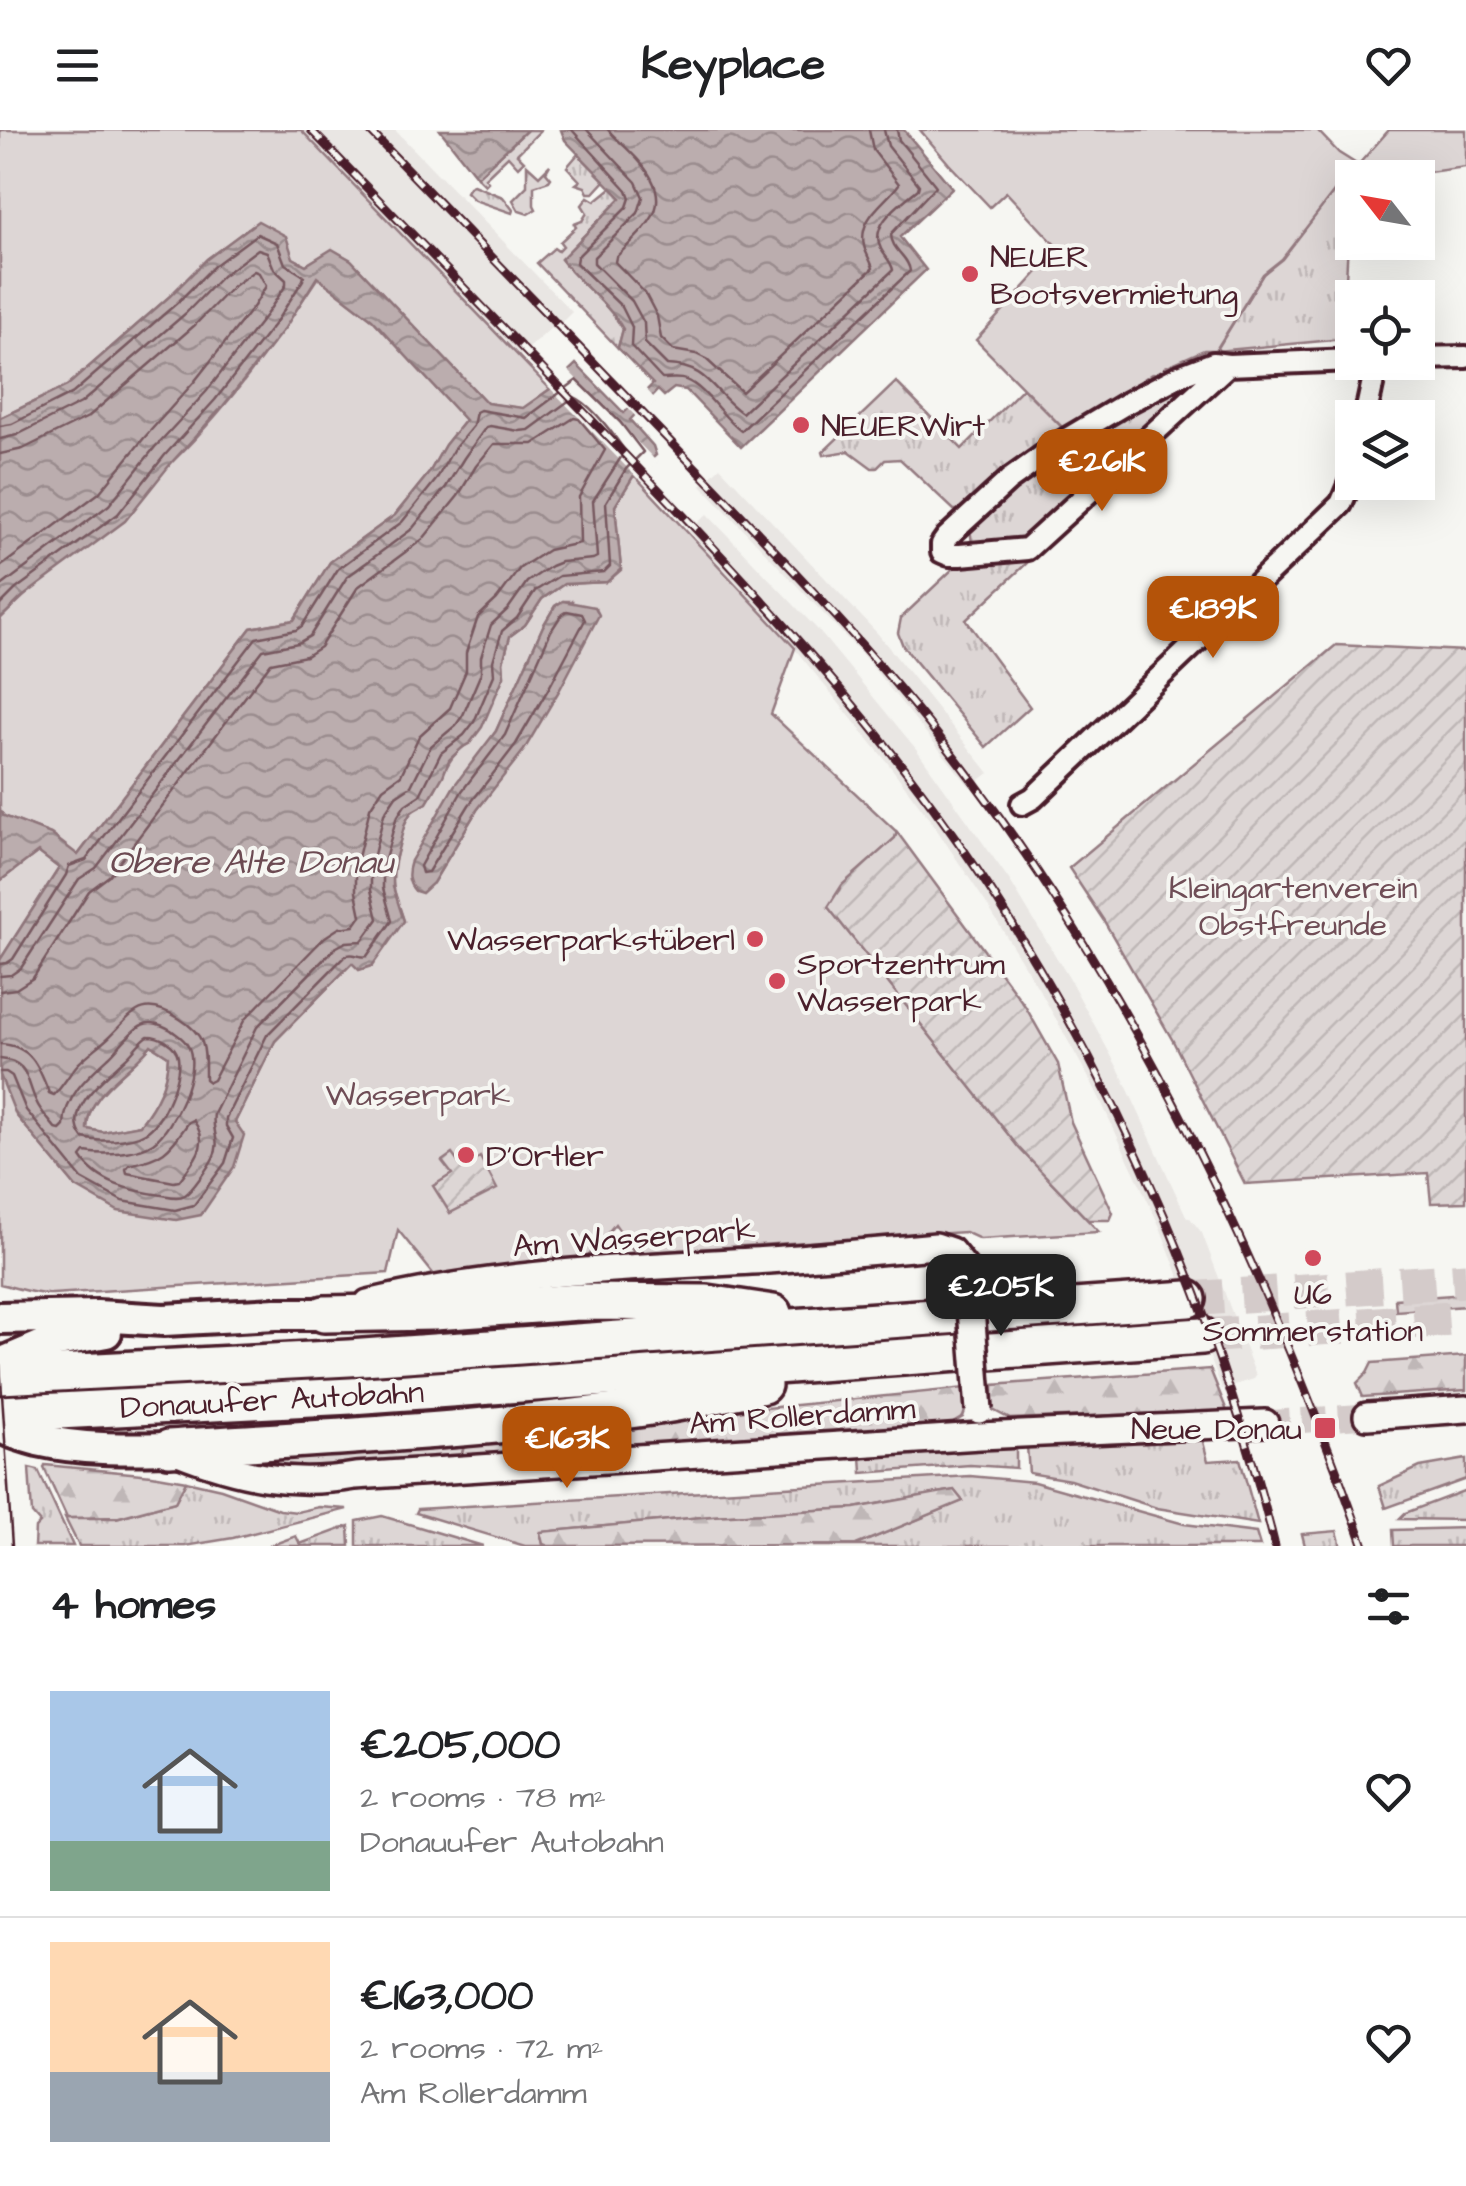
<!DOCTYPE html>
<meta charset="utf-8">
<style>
body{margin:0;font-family:"Architects Daughter",sans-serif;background:#f2f2f2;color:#202124;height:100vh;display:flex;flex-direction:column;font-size:38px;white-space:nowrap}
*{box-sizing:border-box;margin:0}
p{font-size:32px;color:#757577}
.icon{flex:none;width:55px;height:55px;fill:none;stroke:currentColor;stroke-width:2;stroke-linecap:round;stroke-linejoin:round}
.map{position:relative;height:1416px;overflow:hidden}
.drawer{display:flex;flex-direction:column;background:#fff;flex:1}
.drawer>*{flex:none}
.needle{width:65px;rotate:301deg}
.buttons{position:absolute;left:1335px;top:30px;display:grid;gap:20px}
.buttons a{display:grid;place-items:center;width:100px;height:100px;border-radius:0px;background:#fff;box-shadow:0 10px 40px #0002;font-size:50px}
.price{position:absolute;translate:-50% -85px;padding:0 22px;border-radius:20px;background:#b45309;color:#fff;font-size:32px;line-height:65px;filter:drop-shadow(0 2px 5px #0008)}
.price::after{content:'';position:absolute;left:50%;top:60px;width:30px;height:22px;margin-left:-15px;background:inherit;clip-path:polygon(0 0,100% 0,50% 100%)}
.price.current{background:#222;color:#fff}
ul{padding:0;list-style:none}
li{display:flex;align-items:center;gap:30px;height:250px;padding:0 50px}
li+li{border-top:2px solid #e0e0e0}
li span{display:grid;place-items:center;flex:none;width:280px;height:200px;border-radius:0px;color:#555}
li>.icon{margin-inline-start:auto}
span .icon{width:120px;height:120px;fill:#fffc;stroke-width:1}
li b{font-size:42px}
h2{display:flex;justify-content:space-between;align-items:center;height:120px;padding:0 50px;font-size:42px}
header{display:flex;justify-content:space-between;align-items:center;height:130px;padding:0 50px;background:#fff;font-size:45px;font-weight:700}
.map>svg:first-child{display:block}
</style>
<header><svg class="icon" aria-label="menu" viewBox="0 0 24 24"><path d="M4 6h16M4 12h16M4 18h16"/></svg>Keyplace<svg class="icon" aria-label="heart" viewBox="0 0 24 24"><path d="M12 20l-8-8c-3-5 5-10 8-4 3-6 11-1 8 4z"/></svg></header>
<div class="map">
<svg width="1466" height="1416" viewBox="0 0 1466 1416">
<defs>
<pattern id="grass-tufts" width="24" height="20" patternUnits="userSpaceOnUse" patternTransform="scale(2.5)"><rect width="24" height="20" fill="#ddd6d5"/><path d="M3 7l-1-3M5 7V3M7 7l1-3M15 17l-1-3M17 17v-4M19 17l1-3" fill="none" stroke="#bfb7b7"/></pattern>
<pattern id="forest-firs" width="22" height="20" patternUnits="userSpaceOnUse" patternTransform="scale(2.5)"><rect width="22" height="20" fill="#ddd6d5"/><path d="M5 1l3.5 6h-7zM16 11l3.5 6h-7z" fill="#bfb7b7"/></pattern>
<pattern id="garden-furrows" width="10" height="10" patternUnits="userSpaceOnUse" patternTransform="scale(2.5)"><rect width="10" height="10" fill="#ddd6d5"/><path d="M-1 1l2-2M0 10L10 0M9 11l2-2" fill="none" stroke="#bfb7b7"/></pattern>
<pattern id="water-waves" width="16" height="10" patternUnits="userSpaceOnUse" patternTransform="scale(2.5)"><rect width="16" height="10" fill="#bbadae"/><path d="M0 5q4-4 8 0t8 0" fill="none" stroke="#9a8c8e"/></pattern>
</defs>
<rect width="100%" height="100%" fill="#f6f6f2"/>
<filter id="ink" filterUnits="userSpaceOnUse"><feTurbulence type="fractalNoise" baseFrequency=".01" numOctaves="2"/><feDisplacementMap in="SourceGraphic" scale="20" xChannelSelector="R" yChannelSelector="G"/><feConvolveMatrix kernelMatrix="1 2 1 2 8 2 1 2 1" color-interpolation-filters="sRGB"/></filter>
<g filter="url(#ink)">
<g fill="#e9e6e3">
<path d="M301,0h94l177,182 -18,18 -3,-2 -31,28z"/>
<path d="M720,337l158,167 111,139 -19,14 -109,-134 -160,-168z"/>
<path d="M707,384l111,116 99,120 93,131 59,97 52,96 66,144h3l12,15 54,143 -2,3 -32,10 -62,-162 -65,-138 -52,-93 -57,-93 -55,-82 -44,-59 -93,-114 -105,-117z"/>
</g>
<g fill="url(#grass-tufts)" stroke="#947a80" stroke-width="2.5">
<path d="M527,0h14l-24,24 7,7 -6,6 -10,-11 -23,22 3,4 -3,3 -8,-8z"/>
<path d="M578,24l27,27 -11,12h-6l-3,-6 -9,-3 4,-3 -13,-14z"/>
<path d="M527,35l12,11 11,-11 -4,7 5,6 -2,3 -15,5v19l2,4 -8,5 -9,-3 -6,-11 14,-14z"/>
<path d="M1351,51l-8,158 -127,12 47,-77 19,-16 54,-69z"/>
<path d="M473,55l30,12 10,13 -1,3 -38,-13 -8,-8 3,-5z"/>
<path d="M611,58l10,10 -60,61c19,26 46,42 62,70l-5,19 -81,-85 17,-15 4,3 5,-5 -3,-4 16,-15 -2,-3 8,-3 5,-8 -5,-8 6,-8 7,4z"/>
<path d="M1205,244l-179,165 -18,5 -36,2 -1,-11 -5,-10 44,-41 113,-70z"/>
<path d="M896,252l66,67 61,-61 38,38 2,5 -59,39 -46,40h-4l-54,-51 -15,1 -8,8h-5l-23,-17 -25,4 -1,-3z"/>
<path d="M1024,428l3,5 -61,57 64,87 -44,40 -83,-101 -5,-13 3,-15 56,-53 59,-3z"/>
<path d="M1466,1164v12l-70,5 -1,-12z"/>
<path d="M1201,1304l7,27 32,-2 18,65 -101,-16 -87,-28 -41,-7 -2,-27z"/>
<path d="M466,1308l-5,20 -176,14 -44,-6 -2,-13z"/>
<path d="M1016,1314v24l-46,-3 -108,8 -1,-18z"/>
<path d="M1466,1329v20l-80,29 -7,-22 41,-19z"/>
<path d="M29,1338l9,2 35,76h-39l1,-18 5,-5 -8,-9z"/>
<path d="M970,1346l64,6 150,42 72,9 4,13h-447l43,-1 106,-44 -8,-11 -99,18 -142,8 -172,16 2,12 5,2h-23l-109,-33 2,-4z"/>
<path d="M186,1351l35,8 59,21 17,2 22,-5 28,2 -114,29 -48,8h-106l-14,-28h51l59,-16z"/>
<path d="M1466,1360v30l-67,-1 6,-6z"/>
<path d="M382,1386l101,30h-126v-25z"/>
<path d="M349,1396l1,20h-81l27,-10 4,8z"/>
<path d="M1466,1398v18h-72l-1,-16z"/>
<path d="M1337,1401l4,15h-36l-3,-12z"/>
</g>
<g fill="url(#forest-firs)" stroke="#947a80" stroke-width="2.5">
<path d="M1466,1226v34l-103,7 -6,-14 10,-10 5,-10z"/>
<path d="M1210,1239l17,42 -217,8 -17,-9v-25z"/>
<path d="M965,1258l2,17 -4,12 -20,12 -482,29 5,-20z"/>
<path d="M45,1335l107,10 34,6 -11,21 -56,15 -52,1 -23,-50z"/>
<path d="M954,1360l9,11 -107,44 -308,1 -5,-2 -3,-12 173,-16 142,-8z"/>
</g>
<g fill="#ddd6d5" stroke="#947a80" stroke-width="2.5" fill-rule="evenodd">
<path d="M0,0h301l249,259 -27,20 -36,-6 -136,-143 -19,-10 -26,15 -13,-7 -35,-36 -51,37 -37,37 -103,90 -67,32z"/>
<path d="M920,0h397l22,23 19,12 31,-35h77v37l-81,11 -17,-1 -13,-7 -19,19 -54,70 -19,15 -47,76h-12l-39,17v3l-8,4 -4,-1 -90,58 -2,-5 -85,-86 83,-91 -53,-57 -16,15 -41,-43z"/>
<path d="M318,147l54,42 93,101 -20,25 -16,28 -34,42 -65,47 -36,58 -43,8 -174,228 -26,-22 -48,-18 -3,-6v-191c55,-54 115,-102 170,-155 57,-55 105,-121 148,-187z"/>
<path d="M634,345l161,173 -24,66 126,118 -2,6 -66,70 190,240 80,84 -119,7 -15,-7 -330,21 -20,-29 -40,48 -132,14 -45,-56 -10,43 -336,21c-17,1 -34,-6 -52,-10v-209l7,11 9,29 60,72 159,-65 40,-81 77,-78 52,-42c-4,-12 -10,-26 -11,-38 -1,-13 9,-61 18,-70 8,-9 15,-8 22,-20 12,-20 16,-40 37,-50l34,-67 -1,-14 7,-26 15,-11 17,-26 22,-15 43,-2 14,-12 -6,-64zM563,471h9l-72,179 -23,30 -44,73 -22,-22 85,-130 47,-105 12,-20z"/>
<path d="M38,722l21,16 -59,92v-79z"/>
<path d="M151,915l17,11c-1,28 -11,47 -28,69l-37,7 -16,-3c-1,-35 45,-59 64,-84z"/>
</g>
<g fill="url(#garden-furrows)" stroke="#947a80" stroke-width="2.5">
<path d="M1336,515l130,6v551l-35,1 -3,-30 -183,11 -72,-143 -69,-120 -35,-53z"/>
<path d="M897,702l128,174 33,58 13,58 42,91 -3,7h-22l-69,-72 -191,-241 14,-22 53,-47z"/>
<path d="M452,1024l11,15 17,-12 17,32 -47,24 -17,-27 19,-12 -10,-13z"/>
</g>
<g fill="url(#water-waves)" stroke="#8e747a" stroke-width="2.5" fill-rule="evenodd">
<path d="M440,0h87l-50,47z"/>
<path d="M561,0h343l48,58 -52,49 26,33 -185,177 -55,-57 -12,-2 -10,8 -6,-6 -28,30 23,26 3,9 -22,20 -19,31 6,63 -14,13 -43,2 -22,15 -17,26 -15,11 -7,26 1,14 -22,51 -12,16 -7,4 -14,13 -6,16 -16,27 -16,9 -6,11 -12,45v19l11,34 -32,45 -13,4 -7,-7 -77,78 -40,81 9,13 -10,32 -33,48 -25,5 -58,-9 -42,-24 -60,-72 -16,-40v-115l59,-92 -21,-16 -38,29v-71l4,6 47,18 27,21 173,-227 43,-8 36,-58 65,-47 34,-42 16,-28 20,-25 -93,-101 -55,-42 -32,51 -62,78 -51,56 -47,59 -104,77 -21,21v-201l67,-32 103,-90 37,-37 51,-38 28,15 7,22 13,7 26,-16 19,11 136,143 36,5 27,-19 26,-25 48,49 29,-29 -35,-36 5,-19c-16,-28 -43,-44 -62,-70l60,-61 -56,-58zM151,915l17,11c-1,28 -11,47 -28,69l-37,7 -16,-3c-1,-35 44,-58 64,-84z"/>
<path d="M563,471l32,6 4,8 -40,76 -35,59 -47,60 -44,73 -11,10 -7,-2c-8,-9 -8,-18 -4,-30l43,-75 42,-55 47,-105 12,-20z"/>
</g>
<g fill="#f6f6f2">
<path d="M565,237l92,95 -19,17 -91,-94z"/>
<path d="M644,257l12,13 -18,19 -13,-14z"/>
</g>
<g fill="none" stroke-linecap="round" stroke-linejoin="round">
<g stroke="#77585f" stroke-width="2.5">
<path d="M572,0l55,60 3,8 -3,9 -50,50 -1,6 46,44 10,20 -1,19 31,33c7,0 16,-2 24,1 19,7 38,39 55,51l169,-160c-1,-14 -19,-21 -19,-37l45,-48 -37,-46 -2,-10"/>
<path d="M587,0l49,52 7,15 -5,16 -44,44v6l38,38 12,22 1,20 22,22c42,1 45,27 75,48l151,-143c-2,-9 -8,-13 -12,-21 -13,-25 21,-46 37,-60l1,-4 -31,-39 -4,-16"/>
<path d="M608,0c22,23 68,56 41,92 -9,13 -22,24 -33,35l-1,5 30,31 12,23 4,22 12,12 23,4 10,5 36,33 131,-124c-2,-7 -7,-14 -9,-22 -6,-29 21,-42 35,-62l-26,-34 -4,-20"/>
<path d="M0,296l12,-2 61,-31 104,-90 37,-37 43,-32 20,9 8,21 19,12 -1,4 -27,42 -61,78 -50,55 -47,59 -102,75 -16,16"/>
<path d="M0,309l17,-4 64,-32 105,-90 36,-37 36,-27 9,3 7,17 12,11v5l-20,30 -60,77 -51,55 -46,58 -109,82"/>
<path d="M0,324l23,-5 65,-32 107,-92 37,-38 22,-16 5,2 7,13 -12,20 -60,76 -50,56 -45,55 -99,74"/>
<path d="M567,481l15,3 3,6 -35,66 -34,58 -47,61 -41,67 -6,1 -2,-7 42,-75 43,-56 46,-104 11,-17z"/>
<path d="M0,834l7,-1 6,-4 53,-84 3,-9 17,-6 170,-222 40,-8 6,-4 36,-57 64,-47 34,-42 17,-30 20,-24 3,-14 4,-2 46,8 51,-38 43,42 23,30 -17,17 -20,33 4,64 -6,6 -45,4 -24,15 -18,27 -15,13 -9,30 1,14 -20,47 -10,13 -23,18 -21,42 -15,10 -9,14 -13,48v21l9,33 -25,35c-8,3 -13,-5 -22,0l-78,79 -41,83v8l7,12 -8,25 -31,42 -19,5 -53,-9 -40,-22 -56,-69 -14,-34 -6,-4h-6"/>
<path d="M0,846l11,-1 10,-7 58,-89 17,-11 167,-218 35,-7 12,-7 37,-59 65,-48 34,-42 18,-29 22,-31 4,-1 29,5 10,-1 45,-33c17,7 40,38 51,54l-32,50 4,56 -4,2 -32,3 -10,4 -24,16 -19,27 -17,16 -10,32v16l-18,42 -7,10 -25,21 -20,40 -15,10 -12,18 -13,53v23l7,29 -16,22 -16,1 -11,6 -78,79 -43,87c-3,17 8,27 -1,44 -4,8 -21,33 -28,37 -7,4 -16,1 -23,0 -30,-4 -64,-11 -81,-38l4,-5c18,3 52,2 68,-9 21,-15 48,-73 35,-97 -4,-8 -11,-11 -17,-16 -9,-5 -19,-10 -29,-5 -11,5 -24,24 -33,32 -21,19 -45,40 -45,69l-4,4 -4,-1c-7,-9 -16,-18 -20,-28 -10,-21 -7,-40 -36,-42"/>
<path d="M0,861l16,-2 17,-11 56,-87 20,-15 162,-213 35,-7 14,-9 38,-60 65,-48 35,-43 18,-30 18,-22h39l41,-26 5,1 26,31 -26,47 1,46 -32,7 -28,18 -23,31 -19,18 -12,36v18l-16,37 -31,28 -18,39 -18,13 -13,20 -14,58v26l5,24 -7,10 -15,2 -14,9 -80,82 -32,61 -4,2 -4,-3c0,-30 2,-43 -25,-60 -39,-25 -47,-5 -72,19 -10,9 -21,17 -30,26 -9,10 -15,22 -24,31l-5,-2c-10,-26 -18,-48 -49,-49"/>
<path d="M148,906c11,0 28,8 30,21 3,20 -15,66 -33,76 -15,9 -46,9 -62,5 -22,-28 24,-62 42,-79 8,-7 14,-17 23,-23z"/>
<path d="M193,990c19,24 1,40 -14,61l-5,1 -47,-9 -1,-4 3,-4c36,-8 39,-14 60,-43z"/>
</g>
<path stroke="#d4cbca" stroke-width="25" stroke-dasharray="25 12" stroke-linecap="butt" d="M1265,1293l102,-7"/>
<g stroke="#d4cbca" stroke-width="35" stroke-dasharray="35 18" stroke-linecap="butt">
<path d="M1188,1169l278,-19"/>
<path d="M1202,1206l264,-18"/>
</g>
<defs>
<g id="minor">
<path d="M1418,228l48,-1"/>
<path d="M1228,235l-201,184 -67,6h-11l-7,-3v-8l5,-7 62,-57 56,-40 62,-37 52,-27 34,-13 15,2 124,-5"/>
<path d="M1365,288l12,-56"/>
<path d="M1022,674l11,-6 308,-294 11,-26"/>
</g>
<g id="tertiary">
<path d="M368,1173c131,-32 267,-35 401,-43 56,-4 111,-9 167,-14l15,5 17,21"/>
<path d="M1367,1286l99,-7"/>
<path d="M178,1322c60,24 113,35 177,24l625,-40 285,-13"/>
</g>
<g id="primary">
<path d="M0,1188l97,-2 67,4 112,-6h48"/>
<path d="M0,1234l52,-22 54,-10"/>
<path d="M0,1296c12,8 25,10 38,14 44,10 86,9 131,8"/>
</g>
<g id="motorway">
<path d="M324,1184l110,-2 145,-10 128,1 66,10"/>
<path d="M0,1246l349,-18 839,-59"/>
<path d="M0,1284l351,-18 851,-60"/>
<path d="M169,1318c163,-11 327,-18 489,-42 35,-5 71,-14 105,-21"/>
</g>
</defs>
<use href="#minor" stroke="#4a1f2b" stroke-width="28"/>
<use href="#tertiary" stroke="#4a1f2b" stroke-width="32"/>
<use href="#primary" stroke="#4a1f2b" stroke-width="38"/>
<use href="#motorway" stroke="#4a1f2b" stroke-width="42"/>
<use href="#minor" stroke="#f6f6f2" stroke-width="20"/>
<use href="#tertiary" stroke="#f6f6f2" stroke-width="25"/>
<use href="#primary" stroke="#f6f6f2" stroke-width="30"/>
<use href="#motorway" stroke="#f6f6f2" stroke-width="35"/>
<path stroke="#4a1f2b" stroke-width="2.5" d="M0,1234l12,182"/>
<defs>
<g id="rail">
<path d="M311,0c100,103 199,205 298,308 142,147 282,295 392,468 125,196 218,415 274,640"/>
<path d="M369,0c106,110 212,219 318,329 100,104 200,206 286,322 170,226 297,499 391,765"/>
</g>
</defs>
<use href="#rail" stroke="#4a1f2b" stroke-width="9"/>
<use href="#rail" stroke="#f6f6f2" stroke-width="5" stroke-dasharray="15" stroke-linecap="butt"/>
<defs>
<path id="tertiary-bridge" d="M968,1142l11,138"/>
</defs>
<use href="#tertiary-bridge" stroke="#4a1f2b" stroke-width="32" stroke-linecap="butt"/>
<use href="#tertiary-bridge" stroke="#f6f6f2" stroke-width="25"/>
</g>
</g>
<g fill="#d1495b" stroke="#f6f6f2" stroke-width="4">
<circle cx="970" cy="144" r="10"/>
<circle cx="801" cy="295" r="10"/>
<circle cx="755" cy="809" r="10"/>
<circle cx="777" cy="851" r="10"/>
<circle cx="466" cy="1025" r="10"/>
<circle cx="1313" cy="1128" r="10"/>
<rect x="1313" y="1286" width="24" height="24" rx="5"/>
</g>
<g text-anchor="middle" stroke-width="8" stroke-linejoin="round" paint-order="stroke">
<g font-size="32" fill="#4a1f2b" stroke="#f6f6f2" text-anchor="start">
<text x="990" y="137">NEUER<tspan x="990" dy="37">Bootsvermietung</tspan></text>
<text x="821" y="306">NEUERWirt</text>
<text x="735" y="820" text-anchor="end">Wasserparkstüberl</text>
<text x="797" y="844">Sportzentrum<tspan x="797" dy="37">Wasserpark</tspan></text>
<text x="486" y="1036">D'Ortler</text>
<text x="1313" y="1174" text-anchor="middle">U6<tspan x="1313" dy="37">Sommerstation</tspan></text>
<text x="1302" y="1309" text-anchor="end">Neue Donau</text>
</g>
<g font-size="32" fill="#6f4d56" stroke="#f6f6f2">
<text x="1293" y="768">Kleingartenverein<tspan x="1293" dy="37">Obstfreunde</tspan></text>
<text x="418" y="975">Wasserpark</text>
</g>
<g font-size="32" fill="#4a1f2b" stroke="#f6f6f2">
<text transform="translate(634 1107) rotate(-4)" y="11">Am Wasserpark</text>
<text transform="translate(272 1269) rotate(-3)" y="11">Donauufer Autobahn</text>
<text transform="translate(802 1285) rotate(-4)" y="11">Am Rollerdamm</text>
</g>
<g font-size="35" font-style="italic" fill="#6c4a52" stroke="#f6f6f2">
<text x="251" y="743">Obere Alte Donau</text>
</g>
</g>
</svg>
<div class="buttons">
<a><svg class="needle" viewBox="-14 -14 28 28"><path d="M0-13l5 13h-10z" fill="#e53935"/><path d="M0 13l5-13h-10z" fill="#757577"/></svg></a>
<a><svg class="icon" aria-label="locate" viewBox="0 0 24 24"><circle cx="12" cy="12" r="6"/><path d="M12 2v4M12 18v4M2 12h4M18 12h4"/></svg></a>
<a><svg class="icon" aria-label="layers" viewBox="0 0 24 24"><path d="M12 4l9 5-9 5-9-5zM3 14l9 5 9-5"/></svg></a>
</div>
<b class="price" style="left:1102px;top:384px">€261K</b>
<b class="price" style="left:1213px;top:531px">€189K</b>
<b class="price current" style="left:1001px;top:1209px">€205K</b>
<b class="price" style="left:567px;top:1361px">€163K</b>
</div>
<section class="drawer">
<h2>4 homes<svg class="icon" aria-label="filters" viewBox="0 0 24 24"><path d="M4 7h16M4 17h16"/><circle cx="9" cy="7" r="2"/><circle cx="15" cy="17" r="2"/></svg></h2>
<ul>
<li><span style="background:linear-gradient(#a9c7e8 75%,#7fa58c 0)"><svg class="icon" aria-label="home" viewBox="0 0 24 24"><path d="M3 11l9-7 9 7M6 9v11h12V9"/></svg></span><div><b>€205,000</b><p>2 rooms · 78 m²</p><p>Donauufer Autobahn</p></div><svg class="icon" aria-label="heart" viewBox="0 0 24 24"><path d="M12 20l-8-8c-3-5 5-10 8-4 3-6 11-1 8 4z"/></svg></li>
<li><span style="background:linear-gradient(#ffd9b3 65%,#9aa5b1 0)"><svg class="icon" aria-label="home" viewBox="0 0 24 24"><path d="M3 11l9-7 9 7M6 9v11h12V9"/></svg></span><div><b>€163,000</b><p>2 rooms · 72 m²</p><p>Am Rollerdamm</p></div><svg class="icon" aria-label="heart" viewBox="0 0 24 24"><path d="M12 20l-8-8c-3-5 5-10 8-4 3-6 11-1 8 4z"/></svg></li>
</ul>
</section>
